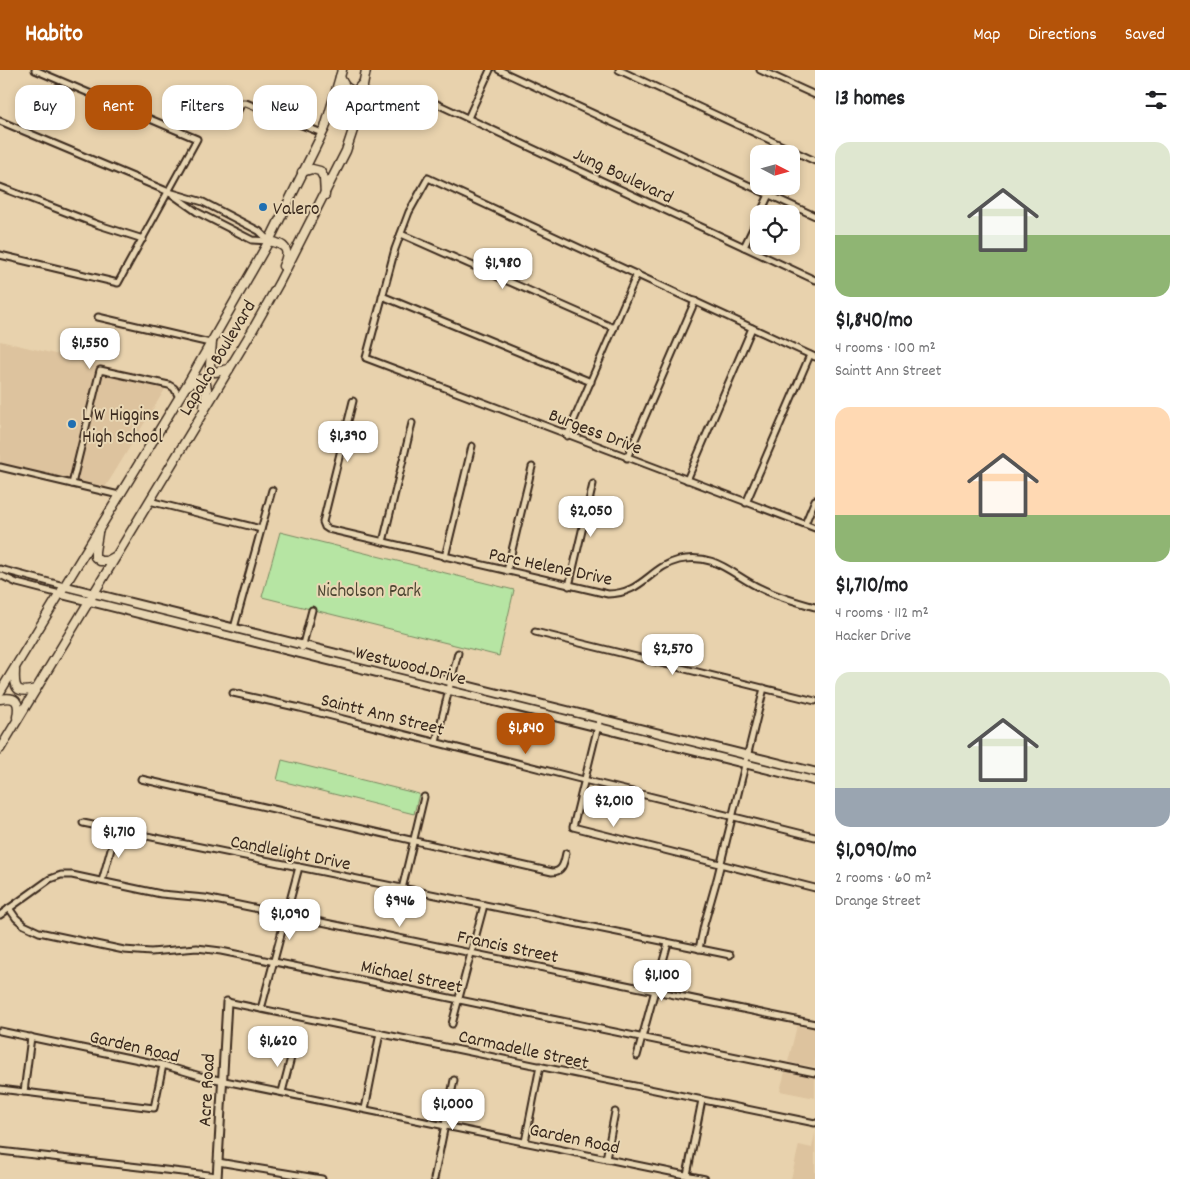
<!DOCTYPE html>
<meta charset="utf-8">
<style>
body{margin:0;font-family:Dekko,sans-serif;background:#f6f6f6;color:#202124;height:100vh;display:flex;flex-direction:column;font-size:19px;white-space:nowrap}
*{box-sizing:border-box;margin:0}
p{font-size:16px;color:#757577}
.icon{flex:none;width:28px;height:28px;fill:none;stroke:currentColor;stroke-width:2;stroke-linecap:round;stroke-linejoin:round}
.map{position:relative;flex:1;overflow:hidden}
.sheet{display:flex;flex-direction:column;background:#fff;width:375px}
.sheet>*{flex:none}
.banner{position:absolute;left:15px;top:15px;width:475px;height:45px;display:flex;gap:10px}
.needle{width:32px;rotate:96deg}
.fabs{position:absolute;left:750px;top:75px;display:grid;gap:10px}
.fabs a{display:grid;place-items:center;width:50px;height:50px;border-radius:10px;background:#fff;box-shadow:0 2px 8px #0003;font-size:25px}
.price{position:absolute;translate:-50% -42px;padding:0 11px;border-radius:10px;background:#fff;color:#222;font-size:16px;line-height:32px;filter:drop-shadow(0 1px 2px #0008)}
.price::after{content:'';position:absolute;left:50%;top:30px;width:15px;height:11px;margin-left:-8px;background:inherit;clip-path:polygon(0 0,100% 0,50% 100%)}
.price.on{background:#b45309;color:#fff}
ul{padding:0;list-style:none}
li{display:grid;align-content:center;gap:10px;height:265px;padding:0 20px}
li span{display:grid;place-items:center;height:155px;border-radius:15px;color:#555}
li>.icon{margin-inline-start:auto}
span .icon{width:90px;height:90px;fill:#fffc;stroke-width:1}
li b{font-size:21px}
h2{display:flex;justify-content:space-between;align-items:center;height:60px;padding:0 20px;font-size:21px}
.chip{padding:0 18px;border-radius:15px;background:#fff;box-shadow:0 2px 8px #0003;font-size:18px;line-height:45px}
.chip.on{background:#b45309;color:#fff}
header{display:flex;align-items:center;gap:30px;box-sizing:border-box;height:70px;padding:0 25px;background:#b45309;color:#fff}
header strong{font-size:24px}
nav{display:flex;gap:28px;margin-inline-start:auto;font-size:18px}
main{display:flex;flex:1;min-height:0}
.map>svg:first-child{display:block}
</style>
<header>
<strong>Habito</strong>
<nav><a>Map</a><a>Directions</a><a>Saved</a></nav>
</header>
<main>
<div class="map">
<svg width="815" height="1109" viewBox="0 0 815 1109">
<rect width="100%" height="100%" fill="#e8d2ad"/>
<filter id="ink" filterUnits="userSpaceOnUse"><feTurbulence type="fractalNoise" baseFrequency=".02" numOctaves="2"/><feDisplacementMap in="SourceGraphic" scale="10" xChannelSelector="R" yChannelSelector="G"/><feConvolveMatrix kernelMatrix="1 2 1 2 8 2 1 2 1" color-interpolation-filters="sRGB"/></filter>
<g filter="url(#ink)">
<g fill="#ddc39e">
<path d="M0,271l170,40 -67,110 -103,-23z"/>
<path d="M797,956l18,3v38l-27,-5z"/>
<path d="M785,1002l30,6v20l-35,-7z"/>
<path d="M815,1063v46h-24l8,-34 13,3z"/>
</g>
<g fill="#b6e5a3" stroke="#788860">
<path d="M280,462l234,58 -15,66 -237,-59z"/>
<path d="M282,690l137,34 -5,20 -137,-34z"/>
</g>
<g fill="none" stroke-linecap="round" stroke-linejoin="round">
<defs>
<g id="street">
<path d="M499,0l316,146"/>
<path d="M619,0l196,91"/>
<path d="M760,0l55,25"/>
<path d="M420,26l395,184"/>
<path d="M200,28l36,16 6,-11h4l76,30"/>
<path d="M468,48l22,-48"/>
<path d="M0,51l169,71 34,10 56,29 10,10"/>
<path d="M0,117l99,38 44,14"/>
<path d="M173,125l24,17 55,28 17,1"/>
<path d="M760,144l13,-28"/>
<path d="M401,164l213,94"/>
<path d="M744,177l15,-31"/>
<path d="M0,185l118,28 79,-144 -162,-69"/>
<path d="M382,226l209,86"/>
<path d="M98,247l112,26"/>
<path d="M815,287l-387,-179 -19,34 -14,37 -29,109 449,170"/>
<path d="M353,331l-30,121 2,5 3,2 280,65c34,0 42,-27 71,-34 36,-8 53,15 81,28 18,9 37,14 55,19"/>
<path d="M567,366l70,-162"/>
<path d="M627,388l68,-157"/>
<path d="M0,397l119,28"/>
<path d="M687,410l65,-152"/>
<path d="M72,414l28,-114 69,15 5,3 5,9"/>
<path d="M149,431l112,28"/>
<path d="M746,433l64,-148"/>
<path d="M805,454l10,-24"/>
<path d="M383,472l29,-119"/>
<path d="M445,487l27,-111"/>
<path d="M0,499l64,17"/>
<path d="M507,501l25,-104"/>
<path d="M0,505l17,8 43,11"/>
<path d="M569,516l24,-102"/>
<path d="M234,558l38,-138"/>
<path d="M535,562l280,69"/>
<path d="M302,578l10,-38"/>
<path d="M233,623l67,15 284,72 231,57"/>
<path d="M600,648l-27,109 242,61"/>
<path d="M436,672l22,-89"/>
<path d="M141,709l411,93c11,0 12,-10 14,-19"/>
<path d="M83,753l647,132"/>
<path d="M102,811l14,-50"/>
<path d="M402,819l22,-92"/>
<path d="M9,838l7,10 8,7 15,7 85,18 27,2 46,-4 24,3 594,122"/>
<path d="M0,845l50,-36 11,-4h11l89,19 44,4 610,126"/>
<path d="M699,879l5,-24 13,-46 47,-191"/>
<path d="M227,932l588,121"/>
<path d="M261,939l38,-142"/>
<path d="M452,954l32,-119"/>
<path d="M0,961l163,34 37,11 505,103"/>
<path d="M637,986l31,-113"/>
<path d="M0,1019l154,19 9,-43"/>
<path d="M24,1022l7,-55"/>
<path d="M282,1022l11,-42"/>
<path d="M365,1039l15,-76"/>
<path d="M525,1072l15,-76"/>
<path d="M0,1081l217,25"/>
<path d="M606,1089l9,-47"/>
<path d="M218,1092l104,17"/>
<path d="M687,1105l15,-75"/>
<path d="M434,1109l20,-99"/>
</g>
<g id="secondary">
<path d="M64,516l751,186"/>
<path d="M60,524l755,187"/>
<path d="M217,1109l10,-177"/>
</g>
<g id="primary">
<path d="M340,7c4,8 6,13 16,14l6,-7"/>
<path d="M302,102l10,-3 8,2 4,7 1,17"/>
<path d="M269,171c16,3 22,8 14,25"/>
<path d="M212,272l-2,23 1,5 4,2 14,-3"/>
<path d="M187,316l12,-7 7,5 1,5 -3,18"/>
<path d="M98,463l-3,18v6l5,4h7l9,-5"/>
<path d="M15,600c-1,19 1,24 21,19"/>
<path d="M0,622l188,-309 81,-142 56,-113 17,-58"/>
<path d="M0,629c16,-3 20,2 17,18"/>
<path d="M0,679l252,-418 27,-48 67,-132 11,-33 9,-48"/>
</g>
</defs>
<use href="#street" stroke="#3b2a1e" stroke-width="9"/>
<use href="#secondary" stroke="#3b2a1e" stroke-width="11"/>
<use href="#primary" stroke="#3b2a1e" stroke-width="11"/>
<use href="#street" stroke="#e8d6b3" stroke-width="5"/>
<use href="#secondary" stroke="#e8d6b3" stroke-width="7"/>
<use href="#primary" stroke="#e8d6b3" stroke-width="8"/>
</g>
</g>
<g fill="#1f6fb2" stroke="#e8d6b3" stroke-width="2">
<circle cx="263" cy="137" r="5"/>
<circle cx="72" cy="354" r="5"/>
</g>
<g text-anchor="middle" stroke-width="4" stroke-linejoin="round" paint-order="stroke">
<g font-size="19" fill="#3b2a1e" stroke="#e8d6b3">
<text transform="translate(624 104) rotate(25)" y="7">Jung Boulevard</text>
<text transform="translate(216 287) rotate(-59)" y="7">Lapalco Boulevard</text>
<text transform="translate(596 360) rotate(21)" y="7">Burgess Drive</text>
<text transform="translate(551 495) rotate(12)" y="7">Parc Helene Drive</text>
<text transform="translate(411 594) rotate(14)" y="7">Westwood Drive</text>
<text transform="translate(383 643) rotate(14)" y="7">Saintt Ann Street</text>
<text transform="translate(291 781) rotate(11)" y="7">Candlelight Drive</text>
<text transform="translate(508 875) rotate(12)" y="7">Francis Street</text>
<text transform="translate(412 905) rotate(12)" y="7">Michael Street</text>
<text transform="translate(135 975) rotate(13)" y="7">Garden Road</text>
<text transform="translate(524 978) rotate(12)" y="7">Carmadelle Street</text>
<text transform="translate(205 1020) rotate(-87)" y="7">Acre Road</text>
<text transform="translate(575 1067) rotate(12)" y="7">Garden Road</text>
</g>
<g font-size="19" fill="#3b2a1e" stroke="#e8d6b3" text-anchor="start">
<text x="273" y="144">Valero</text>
<text x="82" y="350">L W Higgins<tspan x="82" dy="22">High School</tspan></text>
</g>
<g font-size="19" fill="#4d4632" stroke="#e8d6b3">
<text x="369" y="526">Nicholson Park</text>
</g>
</g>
</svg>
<div class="fabs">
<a><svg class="needle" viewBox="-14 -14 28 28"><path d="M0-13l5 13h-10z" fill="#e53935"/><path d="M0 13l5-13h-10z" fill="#757577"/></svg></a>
<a><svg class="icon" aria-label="locate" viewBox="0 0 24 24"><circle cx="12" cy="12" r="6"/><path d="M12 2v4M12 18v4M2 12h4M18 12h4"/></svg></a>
</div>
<b class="price" style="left:503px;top:220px">$1,980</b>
<b class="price" style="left:90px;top:300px">$1,550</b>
<b class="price" style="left:348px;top:393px">$1,390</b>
<b class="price" style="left:591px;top:468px">$2,050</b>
<b class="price" style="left:673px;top:606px">$2,570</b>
<b class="price on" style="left:526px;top:685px">$1,840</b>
<b class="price" style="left:614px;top:758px">$2,010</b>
<b class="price" style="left:119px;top:789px">$1,710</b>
<b class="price" style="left:400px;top:858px">$946</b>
<b class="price" style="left:290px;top:871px">$1,090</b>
<b class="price" style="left:662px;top:932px">$1,100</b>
<b class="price" style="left:278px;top:998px">$1,620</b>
<b class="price" style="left:453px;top:1061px">$1,000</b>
<div class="banner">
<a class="chip">Buy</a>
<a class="chip on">Rent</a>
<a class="chip">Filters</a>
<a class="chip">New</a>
<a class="chip">Apartment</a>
</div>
</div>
<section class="sheet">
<h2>13 homes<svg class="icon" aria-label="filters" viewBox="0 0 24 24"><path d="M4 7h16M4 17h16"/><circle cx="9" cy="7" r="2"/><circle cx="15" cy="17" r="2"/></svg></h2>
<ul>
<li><span style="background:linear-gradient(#dfe7d0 60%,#8fb573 0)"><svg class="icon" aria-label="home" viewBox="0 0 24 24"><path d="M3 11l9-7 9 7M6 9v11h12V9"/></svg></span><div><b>$1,840/mo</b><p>4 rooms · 100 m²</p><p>Saintt Ann Street</p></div></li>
<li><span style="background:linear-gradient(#ffd9b3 70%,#8fb573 0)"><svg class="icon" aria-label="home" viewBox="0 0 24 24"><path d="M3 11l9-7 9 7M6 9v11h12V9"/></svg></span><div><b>$1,710/mo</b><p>4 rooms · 112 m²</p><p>Hacker Drive</p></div></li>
<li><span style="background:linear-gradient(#dfe7d0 75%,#9aa5b1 0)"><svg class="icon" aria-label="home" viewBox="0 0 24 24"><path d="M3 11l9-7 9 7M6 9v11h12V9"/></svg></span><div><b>$1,090/mo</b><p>2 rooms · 60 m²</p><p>Drange Street</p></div></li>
</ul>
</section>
</main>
